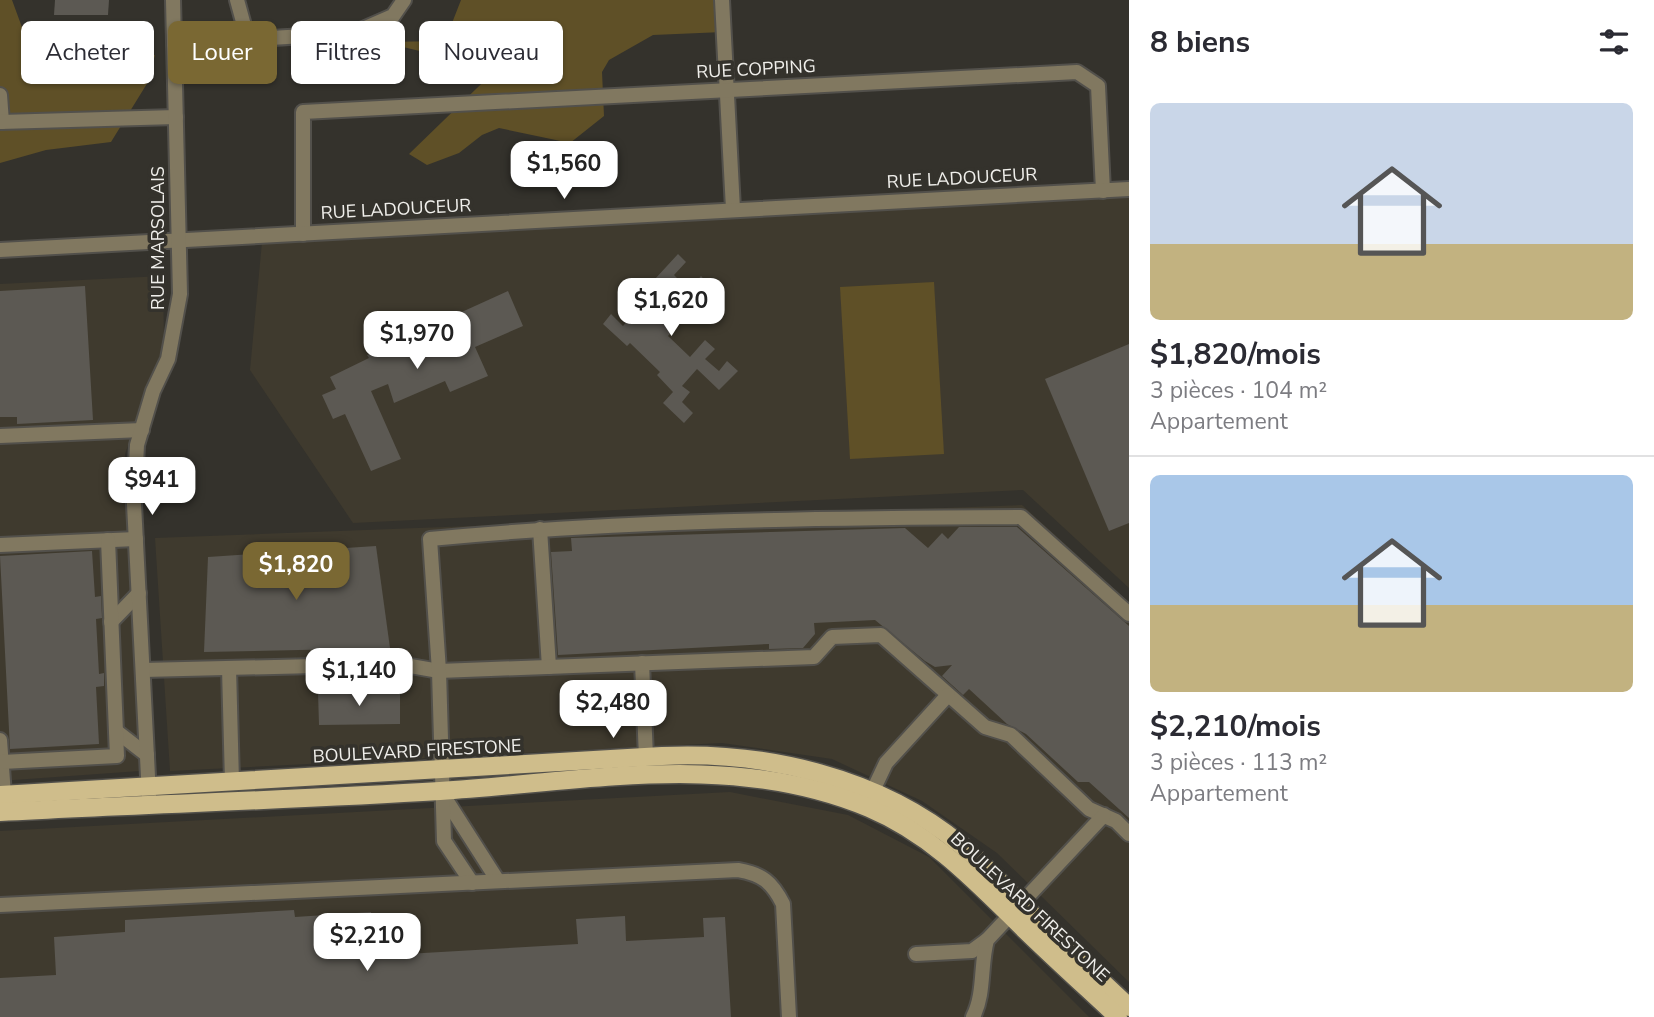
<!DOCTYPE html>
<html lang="fr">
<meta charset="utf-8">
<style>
body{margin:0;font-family:"Nunito Sans",sans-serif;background:#f2f2f3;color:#2b2b33;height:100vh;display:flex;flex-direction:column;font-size:26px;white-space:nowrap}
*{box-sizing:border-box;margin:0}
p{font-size:23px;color:#7c7c81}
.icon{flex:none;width:38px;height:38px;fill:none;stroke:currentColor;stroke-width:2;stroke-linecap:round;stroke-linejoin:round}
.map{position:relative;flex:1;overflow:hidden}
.drawer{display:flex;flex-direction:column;background:#fff;width:525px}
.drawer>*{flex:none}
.top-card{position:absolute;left:21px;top:21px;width:665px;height:63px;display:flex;gap:14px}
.price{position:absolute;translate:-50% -60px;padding:0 16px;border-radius:14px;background:#fff;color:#222;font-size:23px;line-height:46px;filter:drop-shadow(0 2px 4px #0008)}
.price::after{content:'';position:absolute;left:50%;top:42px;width:21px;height:16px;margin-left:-10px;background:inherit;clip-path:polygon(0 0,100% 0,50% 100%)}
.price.active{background:#7a6833;color:#fff}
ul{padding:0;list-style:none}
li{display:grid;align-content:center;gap:14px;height:371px;padding:0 21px}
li+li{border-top:2px solid #e1e1e2}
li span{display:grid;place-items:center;height:217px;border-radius:10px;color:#555}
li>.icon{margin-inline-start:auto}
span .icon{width:126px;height:126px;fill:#fffc;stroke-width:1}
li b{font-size:30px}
h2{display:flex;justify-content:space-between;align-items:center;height:84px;padding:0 21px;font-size:30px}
.chip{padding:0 24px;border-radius:10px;background:#fff;box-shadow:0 2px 5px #0004;font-size:24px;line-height:63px}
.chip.active{background:#7a6833;color:#fff}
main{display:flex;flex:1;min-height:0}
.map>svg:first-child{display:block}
</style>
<main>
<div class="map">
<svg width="1129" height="1017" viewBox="0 0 1129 1017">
<rect width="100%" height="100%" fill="#34322c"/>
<g fill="#3f3a2e">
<path d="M1129,194v394l-106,-98 -670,33 -103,-153 12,-128z"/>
<path d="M163,276l1,68 -39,110 15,317 -140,10v-497z"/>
<path d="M1022,505l107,97v380l-132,-129 -75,-52 -90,-42 -110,-16 -552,28 -15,-233z"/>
<path d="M730,792l118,23 81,42 160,160h-1089v-186z"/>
</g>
<g fill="#5f5027">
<path d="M0,0h12l22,60 121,-5 -7,27 -37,60 -65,8 -46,13z"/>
<path d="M461,0h261l1,32 -70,3 -44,25 -7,12 2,44 -34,27 -71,-15 -17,7 -23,18 -32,12 -18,-11 102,-99 -62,3 -67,-16 63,-1z"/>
<path d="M934,282l10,172 -94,5 -10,-172z"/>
</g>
<g fill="#5c5953">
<path d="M55,0h54l-1,15h-54z"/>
<path d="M678,254l8,8 -12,13 15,15 12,-14 11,12 -44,48 22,21 15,-17 10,9 -10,10 14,12 8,-10 11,10 -19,19 -22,-21 -15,17 8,6 -8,10 11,11 -9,10 -21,-20 10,-11 -16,-17 3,-3 -30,-29 -3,3 -24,-22 8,-10 12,12 13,-15 -10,-8 6,-8 21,19 19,-20 -17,-15z"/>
<path d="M85,286l8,134 -76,4v-7h-17v-126z"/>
<path d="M508,291l15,35 -48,21 13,29 -38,16 -5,-11 -51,22 -6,-19 -17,7 30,68 -30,12 -26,-57 -12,5 -11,-24 14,-6 -6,-12 39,-19 -2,-3z"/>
<path d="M1129,344v179l-20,8 -64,-152z"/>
<path d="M959,527h58l112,99v192l-40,-36h-11l-52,-48 -19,-10 -38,-35 -6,6 -21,-19 10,-11 -17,2 -10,-6 -50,-41 -61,3 1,11 -12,14 -34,1v-5l-211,11 -7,-103 21,-1 -1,-13 334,-10 23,20 14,-15 6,6z"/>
<path d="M376,546l14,102 -186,4 4,-95z"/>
<path d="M92,551l3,46 6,-1 1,22 -6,1 3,55 5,-1v13l-8,1 3,57 -89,5 -10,-193z"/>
<path d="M400,691v33l-81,1 -1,-33z"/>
<path d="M294,910l1,7 76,-5 1,9 14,-1 3,35 189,-11 -2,-25 49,-3 1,25 78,-4 -1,-19 22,-1 6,100h-731v-39l56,-3 -2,-38 71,-5v-12z"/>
</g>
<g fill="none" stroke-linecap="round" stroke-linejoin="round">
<defs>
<g id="minor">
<path d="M237,0l11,40"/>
<path d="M722,0l11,209"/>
<path d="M174,44l180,-11 39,-17 11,-16"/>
<path d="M0,95l2,27"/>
<path d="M0,122l176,-5"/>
<path d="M303,234v-122l774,-40 21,14 5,105"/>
<path d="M0,250l1129,-61"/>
<path d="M0,436l142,-6"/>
<path d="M540,529l9,138"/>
<path d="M0,545l136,-6"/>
<path d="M111,622l28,-29"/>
<path d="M642,663l4,94"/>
<path d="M229,668l3,114"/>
<path d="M143,670l256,-6 40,7 375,-14 18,-20 49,-2 104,92 26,8 78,74 27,12 13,13"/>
<path d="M116,731l31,24"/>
<path d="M0,740l4,55"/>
<path d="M2,762l115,-6 -9,-216"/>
<path d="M149,796l-15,-292 3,-59 16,-54 15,-32 12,-65 -7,-294"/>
<path d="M445,798l53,83"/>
<path d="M869,799l17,-36 62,-68"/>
<path d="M472,883l-28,-42 -5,-170 -9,-132c196,-19 394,-21 591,-22l108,97"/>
<path d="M0,905l738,-35c24,4 34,12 45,34l6,113"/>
<path d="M916,954l56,-3 15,-11"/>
<path d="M973,1017c12,-24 7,-51 14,-77l117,-125"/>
</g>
<g id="major">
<path d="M0,795l662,-39c103,-5 217,21 299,89 27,23 50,50 76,74 30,30 61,59 92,88"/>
<path d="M0,812c147,-8 294,-12 440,-21 145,-9 291,-41 429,17 64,27 108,75 156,122 31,30 62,58 93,87"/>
</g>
</defs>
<use href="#minor" stroke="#52504b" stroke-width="18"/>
<use href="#major" stroke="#52504b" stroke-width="21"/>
<use href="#minor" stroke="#817860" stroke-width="14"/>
<use href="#major" stroke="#cfbd8b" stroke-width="18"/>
</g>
<g text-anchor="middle" stroke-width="7" stroke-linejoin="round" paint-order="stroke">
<g font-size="18" fill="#f0efeb" stroke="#34322c">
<text transform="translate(756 69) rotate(-3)" y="6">RUE COPPING</text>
<text transform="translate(962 178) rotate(-3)" y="6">RUE LADOUCEUR</text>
<text transform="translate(396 209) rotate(-3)" y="6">RUE LADOUCEUR</text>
<text transform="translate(158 238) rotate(-90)" y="6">RUE MARSOLAIS</text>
<text transform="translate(417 751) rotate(-3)" y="6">BOULEVARD FIRESTONE</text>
<text transform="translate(1030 907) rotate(43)" y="6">BOULEVARD FIRESTONE</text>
</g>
</g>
</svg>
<b class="price" style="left:564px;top:201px">$1,560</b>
<b class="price" style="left:671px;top:338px">$1,620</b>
<b class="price" style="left:417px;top:371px">$1,970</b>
<b class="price" style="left:152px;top:517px">$941</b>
<b class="price active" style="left:296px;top:602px">$1,820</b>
<b class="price" style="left:359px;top:708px">$1,140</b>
<b class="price" style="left:613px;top:740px">$2,480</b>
<b class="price" style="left:367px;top:973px">$2,210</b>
<div class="top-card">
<a class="chip">Acheter</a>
<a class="chip active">Louer</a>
<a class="chip">Filtres</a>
<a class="chip">Nouveau</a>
</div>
</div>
<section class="drawer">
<h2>8 biens<svg class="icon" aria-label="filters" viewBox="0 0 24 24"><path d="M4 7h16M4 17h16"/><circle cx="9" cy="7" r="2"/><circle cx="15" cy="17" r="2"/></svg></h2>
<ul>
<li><span style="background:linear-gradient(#c9d6e8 65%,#c2b280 0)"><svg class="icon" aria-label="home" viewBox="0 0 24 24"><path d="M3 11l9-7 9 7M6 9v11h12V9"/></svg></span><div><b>$1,820/mois</b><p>3 pièces · 104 m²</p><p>Appartement</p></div></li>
<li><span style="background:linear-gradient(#a9c7e8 60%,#c2b280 0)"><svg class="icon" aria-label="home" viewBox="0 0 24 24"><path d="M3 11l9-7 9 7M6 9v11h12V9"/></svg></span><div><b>$2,210/mois</b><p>3 pièces · 113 m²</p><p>Appartement</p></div></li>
</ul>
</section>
</main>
